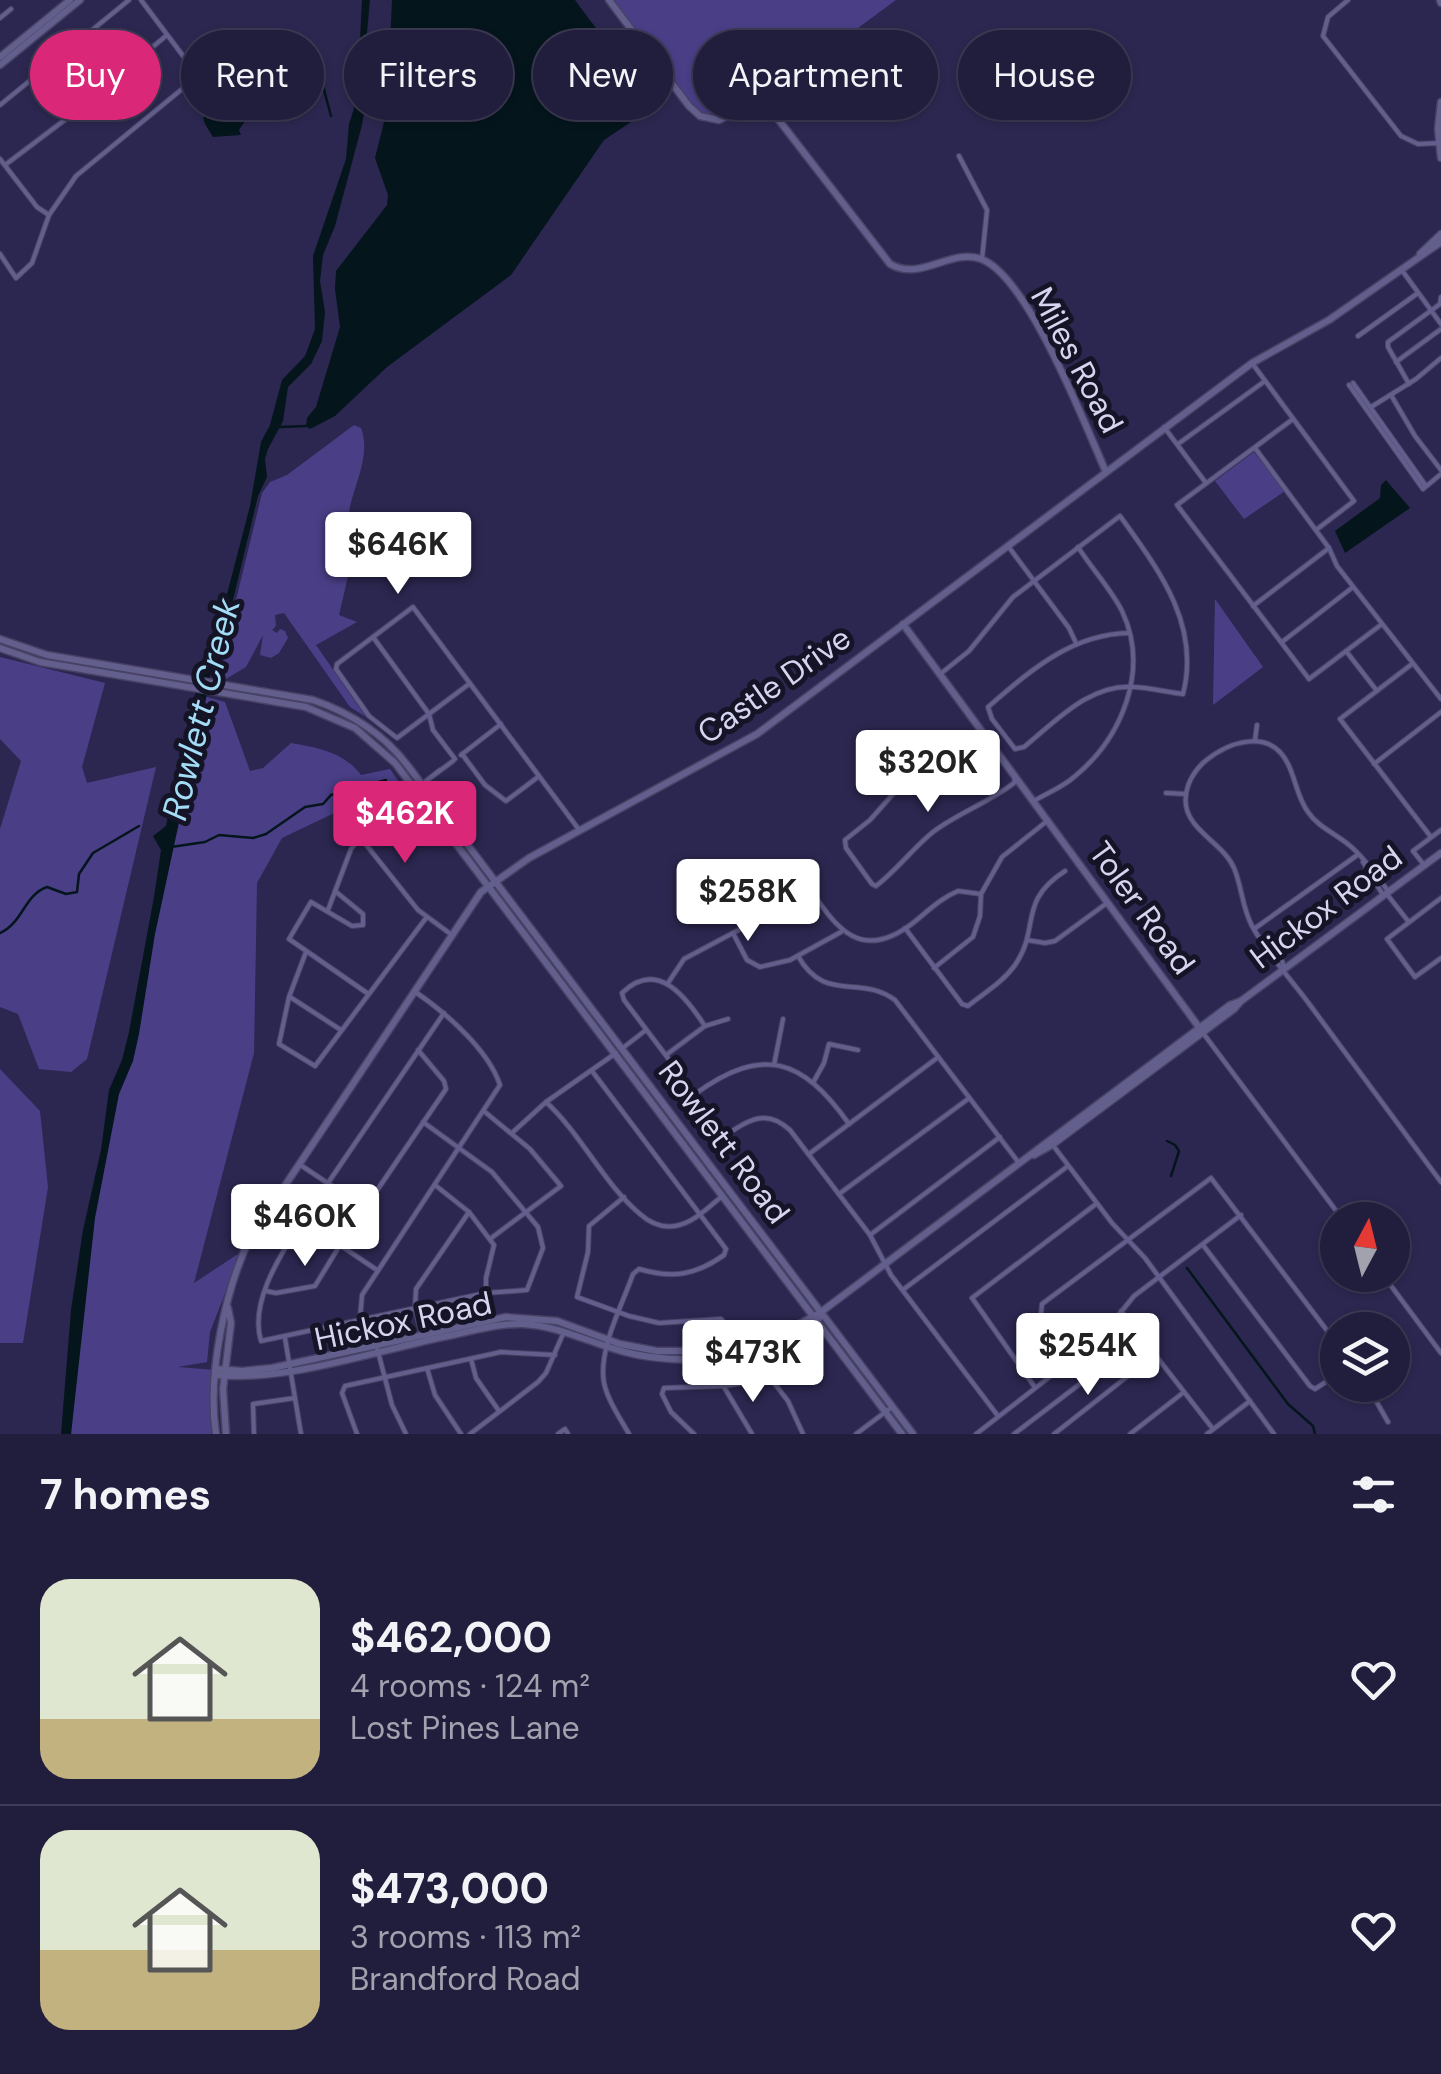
<!DOCTYPE html>
<meta charset="utf-8">
<style>
body{margin:0;font-family:"DM Sans",sans-serif;background:#2d2a47;color:#f1f3f6;height:100vh;display:flex;flex-direction:column;font-size:38px;white-space:nowrap}
*{box-sizing:border-box;margin:0}
p{font-size:32px;color:#a2a2af}
.icon{flex:none;width:55px;height:55px;fill:none;stroke:currentColor;stroke-width:2;stroke-linecap:round;stroke-linejoin:round}
.map{position:relative;height:1434px;overflow:hidden}
.details{display:flex;flex-direction:column;background:#211d3c;flex:1}
.details>*{flex:none}
.top-card{position:absolute;left:30px;top:30px;width:1382px;height:90px;display:flex;gap:20px}
.needle{width:65px;rotate:7deg}
.buttons{position:absolute;left:1320px;top:1202px;display:grid;gap:20px}
.buttons a{display:grid;place-items:center;width:90px;height:90px;border-radius:50%;background:#211d3c;box-shadow:0 2px 8px #0004,0 0 0 2px #3e3b56;font-size:50px}
.price{position:absolute;translate:-50% -85px;padding:0 22px;border-radius:10px;background:#fff;color:#222;font-size:32px;line-height:65px;filter:drop-shadow(0 2px 5px #0008)}
.price::after{content:'';position:absolute;left:50%;top:60px;width:30px;height:22px;margin-left:-15px;background:inherit;clip-path:polygon(0 0,100% 0,50% 100%)}
.price.current{background:#db2777;color:#fff}
ul{padding:0;list-style:none}
li{display:flex;align-items:center;gap:30px;height:250px;padding:0 40px}
li+li{border-top:2px solid #3e3b56}
li span{display:grid;place-items:center;flex:none;width:280px;height:200px;border-radius:30px;color:#555}
li>.icon{margin-inline-start:auto}
span .icon{width:120px;height:120px;fill:#fffc;stroke-width:1}
li b{font-size:42px}
h2{display:flex;justify-content:space-between;align-items:center;height:120px;padding:0 40px;font-size:42px}
.tag{padding:0 35px;border-radius:45px;background:#211d3c;box-shadow:0 2px 8px #0004,0 0 0 2px #3e3b56;font-size:35px;line-height:90px}
.tag.current{background:#db2777;color:#fff}
.map>svg:first-child{display:block}
</style>
<div class="map">
<svg width="1441" height="1434" viewBox="0 0 1441 1434">
<rect width="100%" height="100%" fill="#2c2750"/>
<g fill="#4a3f87">
<path d="M612,0h284c-31,22 -149,114 -177,118 -11,1 -21,-7 -28,-13z"/>
<path d="M354,425l7,3c10,26 -6,55 -11,79 -3,13 4,27 8,40l-6,12 -13,56 18,7 -41,23 50,72 -16,-10 -66,-94 -9,2 1,11 -4,4 5,3 3,-4 5,2 3,7 -9,15 -8,5 -11,-3 3,-20 -17,32 -20,12 -17,-3 4,-20 10,-15 3,-21 9,-16 27,-111 8,-11 17,-7z"/>
<path d="M1254,452l31,39 -41,28 -29,-38z"/>
<path d="M1215,599l48,68 -50,38z"/>
<path d="M0,657l105,26 -23,84 5,16 69,-16 -69,292 -16,13 -32,-3 -21,-55 -18,-7v-178l21,-68 -21,-22z"/>
<path d="M203,696l22,6 25,69 13,-3 28,-25c27,5 53,9 70,32l29,-6 9,13 -117,56 -25,45 -3,170 -60,230 47,-31 -31,80 -3,30 -29,5 37,3v64h-144l25,-259 33,-121 17,-105z"/>
<path d="M0,1069l40,42 8,76 -25,156h-23z"/>
</g>
<g fill="#04151c">
<path d="M362,0h8l-4,43 4,35 -8,47 -27,101 -12,29 -3,26 5,31 -3,29 -11,23 -23,23 -5,34 -15,28 -3,10 2,18 -9,19 -26,108 -18,50 -18,100 -4,8 -37,172 -16,100 -6,27 -14,33 -24,124 -24,216h-10l10,-124 12,-80 18,-80 8,-60 13,-30 7,-28 25,-135 7,-47 -8,-14 13,-10 9,-48 13,-38 11,-70 22,-53 29,-111 11,-64 9,-17 12,-45 23,-24 10,-27 -2,-73 33,-97 3,-35 8,-25z"/>
<path d="M392,0h183c26,37 64,74 56,122l-27,18 -93,135 -124,92 -52,49 -25,13 -4,-3 1,-8 9,-11 24,-80 -5,-38 1,-18 51,-66 1,-10 -13,-37 12,-48z"/>
<path d="M232,90l6,2v7l8,12 -1,10 -6,9 2,5 -28,2c-13,-21 -12,-16 0,-40z"/>
<path d="M1386,480l24,28 -65,45 -10,-22 45,-33 1,-13z"/>
</g>
<g fill="none" stroke-linecap="round" stroke-linejoin="round">
<g stroke="#04151c" stroke-width="2.5">
<path d="M311,58l12,28 8,30"/>
<path d="M280,427l26,-1"/>
<path d="M171,847l34,-5 14,-7 34,3 13,-4 39,-27 18,-3 8,-9 55,-15"/>
<path d="M0,933c23,-10 24,-38 47,-46l19,7 11,-2 2,-18 14,-21 46,-27"/>
<path d="M1167,1141l8,4 4,6 -8,25"/>
<path d="M1187,1268l101,136 25,22 2,8"/>
</g>
<defs>
<g id="street">
<path d="M141,0l64,85"/>
<path d="M1348,0l-20,17 -5,19 78,100 17,8 23,-1"/>
<path d="M0,18l11,-9"/>
<path d="M0,105l129,-105"/>
<path d="M959,156l28,54 -5,49"/>
<path d="M0,159l37,48 12,8"/>
<path d="M5,165l65,-49 97,-81"/>
<path d="M0,254l16,24 16,-15 17,-48 27,-39 122,-100"/>
<path d="M1401,269l40,55"/>
<path d="M1358,336l60,-43"/>
<path d="M1396,362l45,-33"/>
<path d="M1252,363l102,138 -38,29"/>
<path d="M1353,383l73,103"/>
<path d="M1409,384l-21,-37v-5l52,-38 1,-7"/>
<path d="M1349,385l74,104 18,-15"/>
<path d="M1391,395l24,41 26,34"/>
<path d="M1371,407l45,-28 25,-21"/>
<path d="M1293,419l-116,86 132,174 73,-55"/>
<path d="M1164,427l42,56"/>
<path d="M1178,444l87,-63"/>
<path d="M1255,448l74,100 8,18 104,133"/>
<path d="M1008,546l61,82 7,15"/>
<path d="M1253,606l76,-58"/>
<path d="M373,637l56,77 4,16 22,29"/>
<path d="M1282,642l71,-55"/>
<path d="M1346,651l31,40"/>
<path d="M1412,664l-72,55 91,118"/>
<path d="M939,675l30,-24 44,-54 107,-81c38,53 81,108 63,178 -16,-2 -32,-6 -48,-7 -45,-4 -79,34 -111,60l-9,2 -23,-30 -4,-12c42,-36 83,-73 141,-74"/>
<path d="M469,684l-72,54 -28,-22 -33,-47 1,-5 76,-57 167,224"/>
<path d="M986,738l-92,55 -24,27 -25,20 1,8 26,36 4,2c21,-16 37,-38 57,-54 25,-19 55,-29 81,-49l1,-6"/>
<path d="M1255,740l2,-15"/>
<path d="M462,754l23,31 21,16 32,-24"/>
<path d="M461,755l40,-31"/>
<path d="M1374,764l67,-52"/>
<path d="M426,781l27,-20"/>
<path d="M426,781l14,-11"/>
<path d="M1166,793l20,1"/>
<path d="M1034,801c13,-8 29,-14 40,-24 48,-39 76,-107 48,-166 -11,-22 -30,-42 -44,-64"/>
<path d="M360,837l58,73 34,25"/>
<path d="M1363,862l20,33"/>
<path d="M1424,865l-11,-14 28,-21"/>
<path d="M798,872c32,44 55,97 115,51 15,-12 28,-25 45,-32l23,3"/>
<path d="M335,891l28,23v11l-11,1 -41,-24 -22,37 78,54"/>
<path d="M1388,891c-11,-15 -24,-34 -39,-46 -13,-11 -31,-18 -41,-33 -11,-15 -12,-32 -20,-48 -18,-37 -60,-22 -84,-2 -13,12 -22,30 -17,48 7,23 37,35 47,58 8,19 8,39 18,58 16,29 38,52 58,79 43,59 87,118 131,177"/>
<path d="M1386,893l22,28"/>
<path d="M1441,898l-54,41 28,38 26,-19"/>
<path d="M328,910l23,-61 16,-20 48,-39"/>
<path d="M905,928l57,76 6,2c16,-13 35,-24 47,-41 26,-38 2,-63 50,-94"/>
<path d="M1254,929l102,-73"/>
<path d="M733,933l14,27 13,7 30,-7 51,-28"/>
<path d="M1027,940l18,3 10,-2 52,-38"/>
<path d="M1268,946c9,6 15,12 16,23"/>
<path d="M306,952l-17,45 -10,47 36,22 111,-148"/>
<path d="M798,956c27,48 62,18 97,44l124,163"/>
<path d="M934,968l39,-31 7,-21 1,-22 21,-37 45,-36"/>
<path d="M668,983l16,-24 128,-68"/>
<path d="M290,997l51,33"/>
<path d="M705,1026c-19,-28 -47,-68 -83,-33l2,7 102,135c23,-15 40,-27 64,-5l80,105 21,40 107,141"/>
<path d="M1203,1033l140,187"/>
<path d="M624,1047l22,-17"/>
<path d="M666,1055l39,-29 23,-7"/>
<path d="M774,1065l9,-46"/>
<path d="M592,1071l134,178 -2,6c-28,20 -51,24 -85,14l-6,5c-11,32 -35,75 -29,109 4,18 16,35 25,51"/>
<path d="M814,1081l10,-18 5,-19 29,6"/>
<path d="M695,1094c68,-49 107,-36 154,30"/>
<path d="M546,1102c36,33 57,81 94,112 10,9 22,14 35,12 18,-3 33,-18 46,-29"/>
<path d="M485,1112l45,37 31,37 -71,53"/>
<path d="M513,1132l33,-30 70,-49"/>
<path d="M1052,1144l60,79 33,35 129,176"/>
<path d="M809,1154l128,-96"/>
<path d="M299,1164l66,44 81,-119 -2,-8 -26,-31"/>
<path d="M328,1183l116,-170"/>
<path d="M435,1185l34,27 25,33 -8,33v15"/>
<path d="M839,1194l129,-95"/>
<path d="M624,1197l-35,29 -1,26 -11,45 52,19 30,7 62,-4 16,17 4,13"/>
<path d="M274,1201l103,69"/>
<path d="M302,1220c-20,33 -53,81 -41,121l225,-48 41,-3 16,-42 -5,-21 -46,-55 -69,-50"/>
<path d="M870,1235l130,-98"/>
<path d="M1203,1245l107,141 5,3 23,-15"/>
<path d="M1383,1275l58,78"/>
<path d="M904,1289l164,-123"/>
<path d="M266,1291l10,2 39,-7 25,-41"/>
<path d="M1121,1311l92,118"/>
<path d="M360,1319l2,-24 138,-210c-12,-36 -55,-73 -86,-94"/>
<path d="M422,1336l-7,-28 1,-19 53,-77"/>
<path d="M285,1338l16,96"/>
<path d="M376,1344l16,61 14,29"/>
<path d="M1074,1358l-33,-44 1,-10 169,-126 127,167"/>
<path d="M471,1359l5,19 23,33"/>
<path d="M427,1368l8,27 26,39"/>
<path d="M1367,1385l21,37"/>
<path d="M1034,1386l-62,-88 124,-94"/>
<path d="M724,1387l28,47"/>
<path d="M254,1434l-1,-30 42,-6"/>
<path d="M357,1434l-15,-41 3,-7 156,-34 54,3"/>
<path d="M470,1434l68,-52 8,-9 17,-39"/>
<path d="M558,1434l7,-5 3,5"/>
<path d="M694,1434l-23,-22 -9,-18 2,-6 60,-2 47,-7 17,22 15,33"/>
<path d="M856,1434l36,-27"/>
<path d="M976,1434l124,-96 34,-42 107,-81"/>
<path d="M1014,1434l129,-98"/>
<path d="M1054,1434l102,-80"/>
<path d="M1130,1434l54,-42"/>
<path d="M1207,1434l43,-33"/>
</g>
<g id="secondary">
<path d="M609,0l80,106 11,10 19,4 33,-16 16,2 122,158c31,18 60,-16 91,-5 47,17 104,166 125,213"/>
<path d="M1440,0l1,3"/>
<path d="M0,57l70,-57"/>
<path d="M0,65l80,-65"/>
<path d="M1441,102l-3,27 3,29"/>
<path d="M1420,254l21,-20"/>
<path d="M903,624l298,406"/>
<path d="M0,639l47,16 266,45c38,13 70,33 95,66l505,668"/>
<path d="M0,648l40,14 266,45 49,21 40,35 507,671"/>
<path d="M1034,1155l18,-10 182,-136 7,-8 200,-148"/>
<path d="M217,1369l25,2 30,-3 234,-51 51,4 63,23 37,7h68l42,-9 54,-30 409,-307 11,-4"/>
<path d="M217,1375c70,7 161,-25 231,-39 25,-5 50,-13 75,-12 37,2 67,19 102,28 52,14 157,11 194,-34"/>
<path d="M216,1434c-9,-58 9,-144 34,-196l231,-346 48,-34 228,-124 495,-371 77,-43 112,-78"/>
<path d="M226,1434l-3,-45 8,-66 -3,-15"/>
</g>
</defs>
<use href="#street" stroke="#484266" stroke-width="6"/>
<use href="#secondary" stroke="#484266" stroke-width="9"/>
<use href="#street" stroke="#635f8d" stroke-width="4"/>
<use href="#secondary" stroke="#635f8d" stroke-width="6"/>
</g>
<g text-anchor="middle" stroke-width="10" stroke-linejoin="round" paint-order="stroke">
<g font-size="32" fill="#d6d5f0" stroke="#151426">
<text transform="translate(1077 360) rotate(62)" y="11">Miles Road</text>
<text transform="translate(774 685) rotate(-35)" y="11">Castle Drive</text>
<text transform="translate(1326 907) rotate(-37)" y="11">Hickox Road</text>
<text transform="translate(1142 908) rotate(54)" y="11">Toler Road</text>
<text transform="translate(724 1142) rotate(53)" y="11">Rowlett Road</text>
<text transform="translate(403 1321) rotate(-12)" y="11">Hickox Road</text>
</g>
<g font-size="35" font-style="italic" fill="#a3dcf5" stroke="#151426">
<text transform="translate(201 709) rotate(-76)" y="12">Rowlett Creek</text>
</g>
</g>
</svg>
<div class="buttons">
<a><svg class="needle" viewBox="-14 -14 28 28"><path d="M0-13l5 13h-10z" fill="#e53935"/><path d="M0 13l5-13h-10z" fill="#a2a2af"/></svg></a>
<a><svg class="icon" aria-label="layers" viewBox="0 0 24 24"><path d="M12 4l9 5-9 5-9-5zM3 14l9 5 9-5"/></svg></a>
</div>
<b class="price" style="left:398px;top:597px">$646K</b>
<b class="price" style="left:928px;top:815px">$320K</b>
<b class="price current" style="left:405px;top:866px">$462K</b>
<b class="price" style="left:748px;top:944px">$258K</b>
<b class="price" style="left:305px;top:1269px">$460K</b>
<b class="price" style="left:1088px;top:1398px">$254K</b>
<b class="price" style="left:753px;top:1405px">$473K</b>
<div class="top-card">
<a class="tag current">Buy</a>
<a class="tag">Rent</a>
<a class="tag">Filters</a>
<a class="tag">New</a>
<a class="tag">Apartment</a>
<a class="tag">House</a>
</div>
</div>
<section class="details">
<h2>7 homes<svg class="icon" aria-label="filters" viewBox="0 0 24 24"><path d="M4 7h16M4 17h16"/><circle cx="9" cy="7" r="2"/><circle cx="15" cy="17" r="2"/></svg></h2>
<ul>
<li><span style="background:linear-gradient(#dfe7d0 70%,#c2b280 0)"><svg class="icon" aria-label="home" viewBox="0 0 24 24"><path d="M3 11l9-7 9 7M6 9v11h12V9"/></svg></span><div><b>$462,000</b><p>4 rooms · 124 m²</p><p>Lost Pines Lane</p></div><svg class="icon" aria-label="heart" viewBox="0 0 24 24"><path d="M12 20l-8-8c-3-5 5-10 8-4 3-6 11-1 8 4z"/></svg></li>
<li><span style="background:linear-gradient(#dfe7d0 60%,#c2b280 0)"><svg class="icon" aria-label="home" viewBox="0 0 24 24"><path d="M3 11l9-7 9 7M6 9v11h12V9"/></svg></span><div><b>$473,000</b><p>3 rooms · 113 m²</p><p>Brandford Road</p></div><svg class="icon" aria-label="heart" viewBox="0 0 24 24"><path d="M12 20l-8-8c-3-5 5-10 8-4 3-6 11-1 8 4z"/></svg></li>
</ul>
</section>
